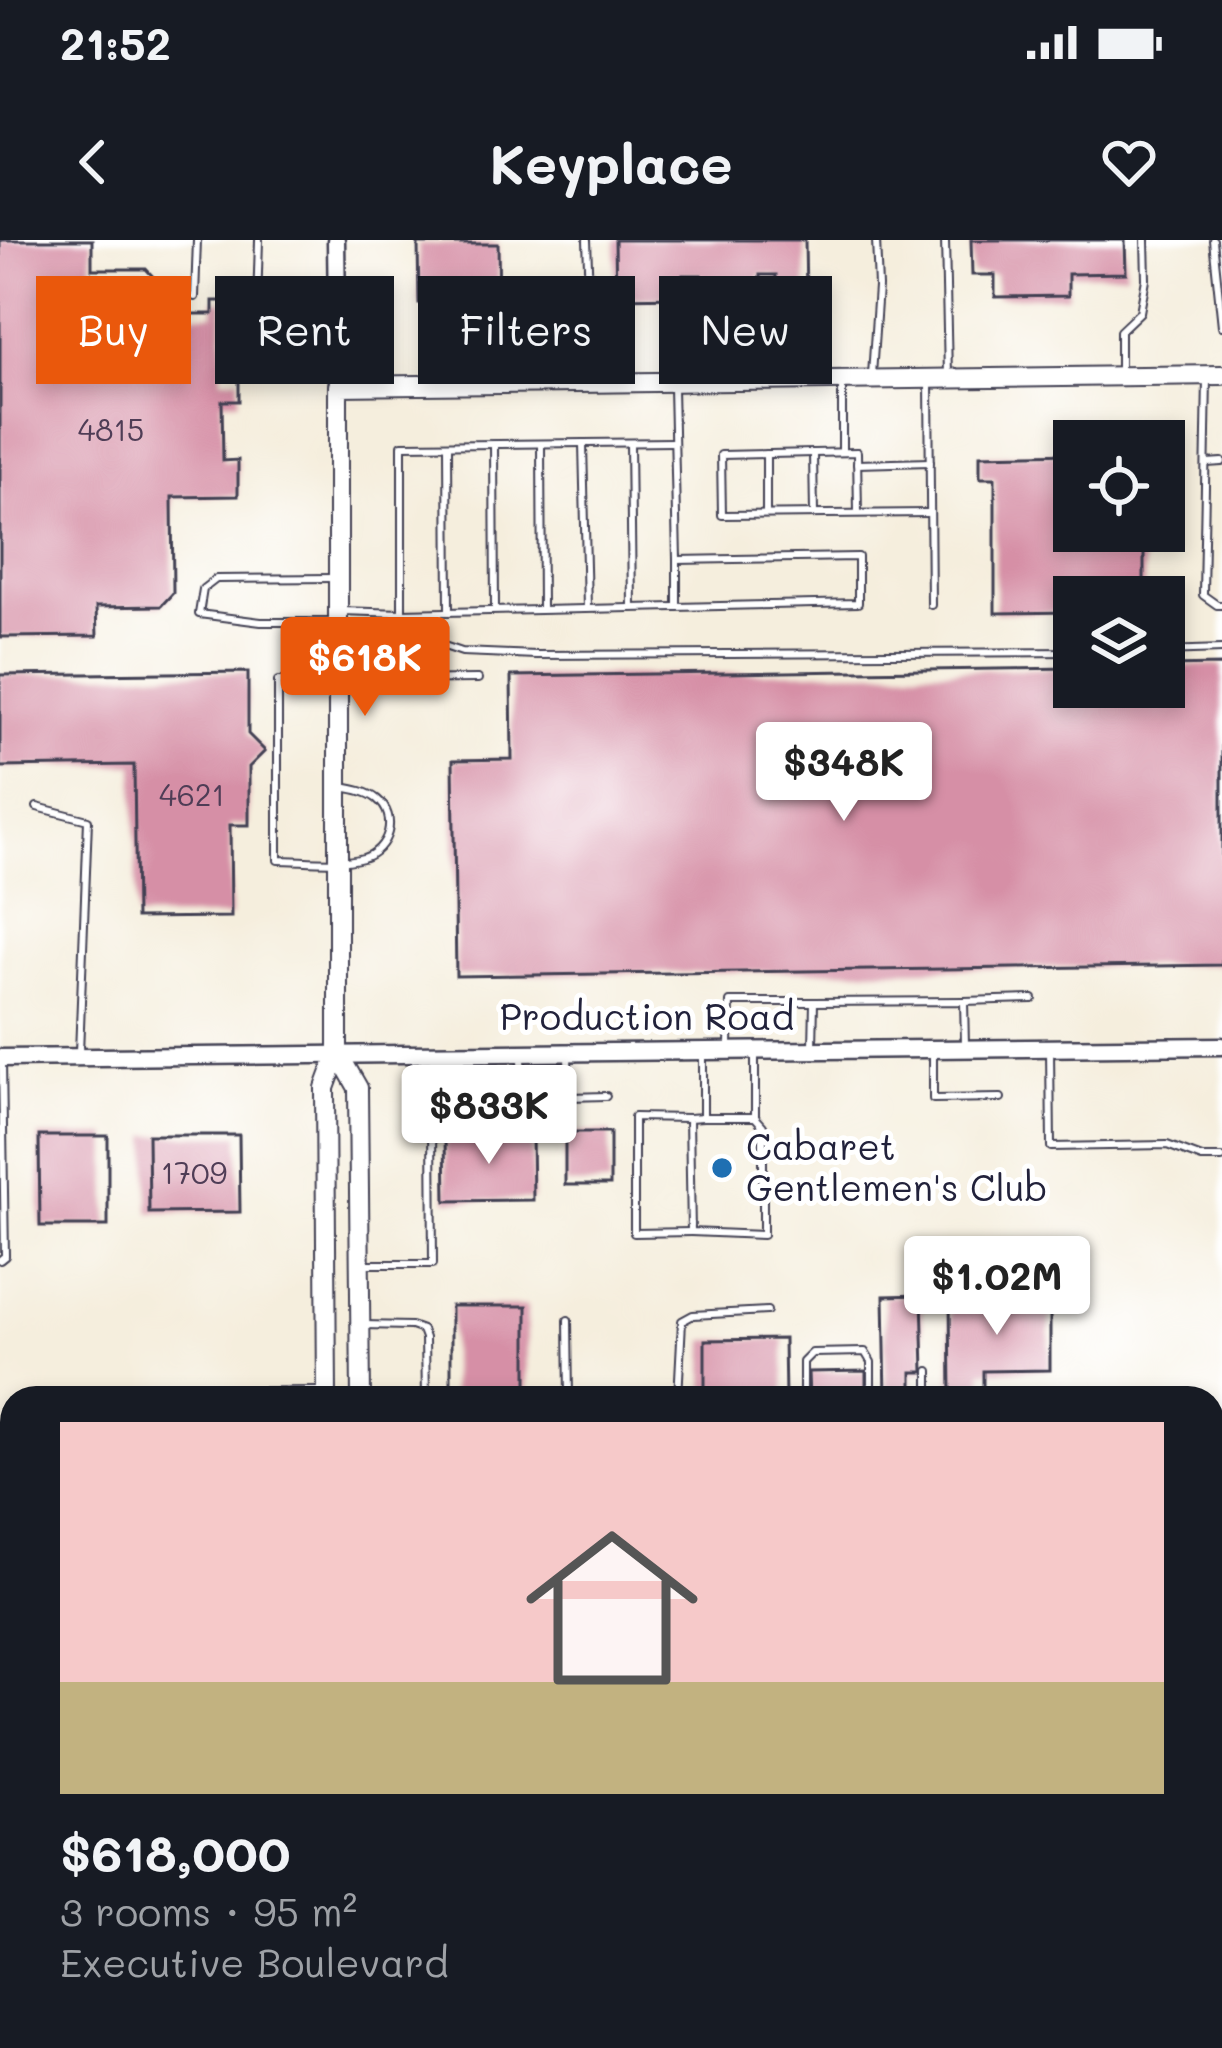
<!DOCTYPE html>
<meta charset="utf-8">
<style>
body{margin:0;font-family:Mali,sans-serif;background:#242831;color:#f1f3f6;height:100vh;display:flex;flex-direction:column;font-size:45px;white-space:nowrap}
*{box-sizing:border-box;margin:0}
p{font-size:39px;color:#9ea1a6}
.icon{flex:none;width:66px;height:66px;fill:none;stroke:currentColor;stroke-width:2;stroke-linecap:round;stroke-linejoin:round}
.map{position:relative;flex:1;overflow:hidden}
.sheet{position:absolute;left:0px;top:1146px;width:1224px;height:663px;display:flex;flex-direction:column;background:#171b24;border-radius:36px 36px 0 0;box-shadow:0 6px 18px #0003}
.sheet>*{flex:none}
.top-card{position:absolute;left:36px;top:36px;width:1152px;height:108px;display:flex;gap:24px}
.buttons{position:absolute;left:1053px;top:180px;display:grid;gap:24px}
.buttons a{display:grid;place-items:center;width:132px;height:132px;border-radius:0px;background:#171b24;box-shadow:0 6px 18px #0003;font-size:60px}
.price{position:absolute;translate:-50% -102px;padding:0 27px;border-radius:12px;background:#fff;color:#222;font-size:39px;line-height:78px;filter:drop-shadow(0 3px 6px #0008)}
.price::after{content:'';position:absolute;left:50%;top:72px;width:36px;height:27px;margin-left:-18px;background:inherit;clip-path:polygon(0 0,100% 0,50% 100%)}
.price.selected{background:#ea580c;color:#fff}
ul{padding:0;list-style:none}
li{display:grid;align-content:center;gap:24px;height:636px;padding:0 60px}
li+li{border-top:3px solid #363941}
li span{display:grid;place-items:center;height:372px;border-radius:0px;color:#555}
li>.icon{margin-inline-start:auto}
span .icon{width:216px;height:216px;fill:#fffc;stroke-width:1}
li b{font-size:51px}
.chip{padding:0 42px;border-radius:0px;background:#171b24;box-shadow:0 6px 18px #0003;font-size:42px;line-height:108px}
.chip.selected{background:#ea580c;color:#fff}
.status{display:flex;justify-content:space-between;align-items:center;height:84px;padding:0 60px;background:#171b24;direction:ltr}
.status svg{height:33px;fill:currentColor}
header{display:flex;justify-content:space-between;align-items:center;height:156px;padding:0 60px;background:#171b24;font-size:54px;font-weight:700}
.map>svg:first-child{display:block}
</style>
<div class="status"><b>21:52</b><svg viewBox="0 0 49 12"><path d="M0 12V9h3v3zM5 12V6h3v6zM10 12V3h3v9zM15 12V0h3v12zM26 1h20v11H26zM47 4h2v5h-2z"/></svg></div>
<header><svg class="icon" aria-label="back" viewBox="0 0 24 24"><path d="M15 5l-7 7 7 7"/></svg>Keyplace<svg class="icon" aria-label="heart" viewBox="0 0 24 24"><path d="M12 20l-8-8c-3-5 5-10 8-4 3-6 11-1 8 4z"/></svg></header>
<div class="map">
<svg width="1222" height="1808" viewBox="0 0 1222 1808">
<rect width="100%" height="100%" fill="#fff"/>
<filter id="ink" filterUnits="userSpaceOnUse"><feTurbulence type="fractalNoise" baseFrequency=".00833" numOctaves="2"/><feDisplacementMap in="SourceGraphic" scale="24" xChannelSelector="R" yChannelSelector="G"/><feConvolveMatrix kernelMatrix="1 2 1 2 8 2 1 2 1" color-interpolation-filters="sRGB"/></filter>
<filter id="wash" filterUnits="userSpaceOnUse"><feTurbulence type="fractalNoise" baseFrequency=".004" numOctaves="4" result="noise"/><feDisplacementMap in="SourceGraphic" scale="48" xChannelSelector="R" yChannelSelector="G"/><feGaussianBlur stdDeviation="2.7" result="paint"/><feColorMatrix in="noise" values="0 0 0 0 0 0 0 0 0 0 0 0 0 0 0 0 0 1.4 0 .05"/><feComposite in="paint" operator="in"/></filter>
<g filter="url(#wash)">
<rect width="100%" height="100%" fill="#f5eedd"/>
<path fill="#77a762" stroke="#4c644e" stroke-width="3" d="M809,1797h221l-1,11h-217z"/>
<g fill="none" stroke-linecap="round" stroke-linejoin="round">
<g stroke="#50a4cc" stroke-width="4.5">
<path d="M1212,1461l10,-1"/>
<path d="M968,1808l4,-11"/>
</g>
</g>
<g id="blocks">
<g fill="#d68fa6">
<path d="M0,0h92v29h54l15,16v29h52v-13h10l-1,78 17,-1v23h-17l1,60 15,-1v36l-66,1 1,96 -12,13 -65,1 1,29 -97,1z"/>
<path d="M615,0h190l1,56h-30v-21h-16v21l-59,1v-22h-18v22l-67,1z"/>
<path d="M971,0h154l1,33 -58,1v22l-73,1v-22h-23z"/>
<path d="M418,4h80l1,59h-80z"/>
<path d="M1074,213v78h70v66h-70v15l-79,1v-135h-15v-23z"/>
<path d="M1222,425v300l-766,11 -3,-216 59,-1 -1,-83 563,-8v19h90v-21z"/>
<path d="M248,432v62l17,17 -16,16v58h-19l1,92 -95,1 -2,-153 -134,2v-92z"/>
<rect x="565" y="892" width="45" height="53"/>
<path d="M532,894l1,66 -87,1 -1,-66z"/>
<path d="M148,895h91l1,77 -91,1z"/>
<path d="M39,896h69v90h-68z"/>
<path d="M1050,1054v76l-67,1v27h-32l-1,-102z"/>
<path d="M922,1055l2,77h-12v26h-26l-2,-102z"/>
<rect x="451" y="1066" width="76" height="92"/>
<path d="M784,1099l1,59h-80v-58z"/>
<path d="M866,1131v27h-57l-1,-26z"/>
<path d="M230,1797h30l1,11h-31z"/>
<rect x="279" y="1797" width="30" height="11"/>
<rect x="436" y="1797" width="137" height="11"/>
</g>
</g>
</g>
<g filter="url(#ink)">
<use href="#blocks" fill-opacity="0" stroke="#424153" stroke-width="3"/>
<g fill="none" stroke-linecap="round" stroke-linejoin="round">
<defs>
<g id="service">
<path d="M587,0l3,78 29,18 1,40"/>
<path d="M945,0l3,135"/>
<path d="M1213,0l9,86"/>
<path d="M195,57l2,-57"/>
<path d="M257,65l2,-65"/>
<path d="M1120,132v-41l20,-19 6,-33 -1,-39"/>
<path d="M872,135l6,-88 -2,-47"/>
<path d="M1207,138l-4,217 14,10h5"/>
<path d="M929,142l2,223"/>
<path d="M674,202l-272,3v168l27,28 33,11 74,3 538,-3"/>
<path d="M630,203l2,164"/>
<path d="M541,204l1,165"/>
<path d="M583,204l4,164"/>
<path d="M448,205l1,167"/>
<path d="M494,205l1,164"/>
<path d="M842,212v-69"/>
<path d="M813,213l1,61"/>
<path d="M766,214v60"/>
<path d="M1207,223l15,-1"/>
<path d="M857,224l73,-2"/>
<path d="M858,273l-1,-61 -136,3 1,60 208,-2"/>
<path d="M677,320v47"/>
<path d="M334,338l-118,1 -13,10 -4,25 62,8h76"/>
<path d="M341,371l61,2 456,-10v-46l-181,3 -4,-173"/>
<path d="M1164,411l58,-2"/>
<path d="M341,547c12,2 26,4 36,12 22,18 12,51 -14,59 -26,7 -59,2 -85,2v-179l200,-2"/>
<path d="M37,567l51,13 -9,233"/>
<path d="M964,761l69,-2"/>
<path d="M814,762l150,-1 1,44"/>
<path d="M729,806l1,-44h84l-1,45"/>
<path d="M1050,808l1,99 116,-2 35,13h20"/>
<path d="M933,812v47l68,-1"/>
<path d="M568,814l1,43 37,-1"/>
<path d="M703,814v63"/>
<path d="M755,815v62"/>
<path d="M703,877h52l8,9v109l-72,-3 -2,-114z"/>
<path d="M689,878l-55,-1v116l57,-1"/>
<path d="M0,1020l5,-4 -3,-195"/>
<path d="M363,1024h70l-1,-141 92,-2 -2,-63"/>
<path d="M568,1080l1,78"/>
<path d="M363,1085l48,1 11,4 3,8 1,60"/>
<path d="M128,1152l196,-1"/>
<path d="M997,1153v5"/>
<path d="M678,1158l4,-77 11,-6 74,-4"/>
<path d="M803,1158v-36l9,-9 53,-1 6,10v36"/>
<path d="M925,1158l4,-7v-20"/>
<path d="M1215,1191h7"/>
<path d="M1215,1198h7"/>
<path d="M1215,1206h7"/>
<path d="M1215,1213h7"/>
<path d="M1215,1222h7"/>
<path d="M1212,1641h10"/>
<path d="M266,1797v11"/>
<path d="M643,1808v-11"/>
</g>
<path id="minor" d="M1212,1275h10"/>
<g id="tertiary">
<path d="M336,0l2,146"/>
<path d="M0,818l1222,-12"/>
</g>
<g id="secondary">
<path d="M338,813l20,35 3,310"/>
<path d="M327,1158l-2,-310 13,-35v-667l884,-11"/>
</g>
<g id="trunk">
<path d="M0,1519h12"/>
<path d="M1212,1525h10"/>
<path d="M0,1551h12"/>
</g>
</defs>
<use href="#service" stroke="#424153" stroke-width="10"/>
<use href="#minor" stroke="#424153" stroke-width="18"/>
<use href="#tertiary" stroke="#424153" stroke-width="21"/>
<use href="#secondary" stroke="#424153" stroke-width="22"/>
<use href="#trunk" stroke="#424153" stroke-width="26"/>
<use href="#service" stroke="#fff" stroke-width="6"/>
<use href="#minor" stroke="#fff" stroke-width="14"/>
<use href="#tertiary" stroke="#fff" stroke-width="16"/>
<use href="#secondary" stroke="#fff" stroke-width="18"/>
<use href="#trunk" stroke="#fff" stroke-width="21"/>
</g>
</g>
<circle fill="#1f6fb2" stroke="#fff" stroke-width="4.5" cx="722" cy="928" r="12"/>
<g text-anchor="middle" stroke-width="10" stroke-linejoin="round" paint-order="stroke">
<g font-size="30" fill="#4f3d56">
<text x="111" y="201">4815</text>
<text x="192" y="566">4621</text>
<text x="194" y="944">1709</text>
</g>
<g font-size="36" fill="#22223b" stroke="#fff">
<text x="647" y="790">Production Road</text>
</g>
<g font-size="36" fill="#22223b" stroke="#fff" text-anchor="start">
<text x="746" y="920">Cabaret<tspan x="746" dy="41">Gentlemen's Club</tspan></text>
</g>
</g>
</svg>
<div class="buttons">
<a><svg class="icon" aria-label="locate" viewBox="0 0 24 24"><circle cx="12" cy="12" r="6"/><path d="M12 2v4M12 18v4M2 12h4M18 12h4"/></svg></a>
<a><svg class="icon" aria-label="layers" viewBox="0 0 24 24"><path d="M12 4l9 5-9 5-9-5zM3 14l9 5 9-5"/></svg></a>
</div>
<b class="price selected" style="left:365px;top:479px">$618K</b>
<b class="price" style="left:844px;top:584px">$348K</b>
<b class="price" style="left:489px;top:927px">$833K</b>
<b class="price" style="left:997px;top:1098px">$1.02M</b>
<div class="top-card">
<a class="chip selected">Buy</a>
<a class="chip">Rent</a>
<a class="chip">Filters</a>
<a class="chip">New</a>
</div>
<section class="sheet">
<ul>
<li><span style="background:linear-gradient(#f6c9c9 70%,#c2b280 0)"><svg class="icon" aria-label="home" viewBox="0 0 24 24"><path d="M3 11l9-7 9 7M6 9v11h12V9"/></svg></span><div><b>$618,000</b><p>3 rooms · 95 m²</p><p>Executive Boulevard</p></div></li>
</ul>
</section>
</div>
